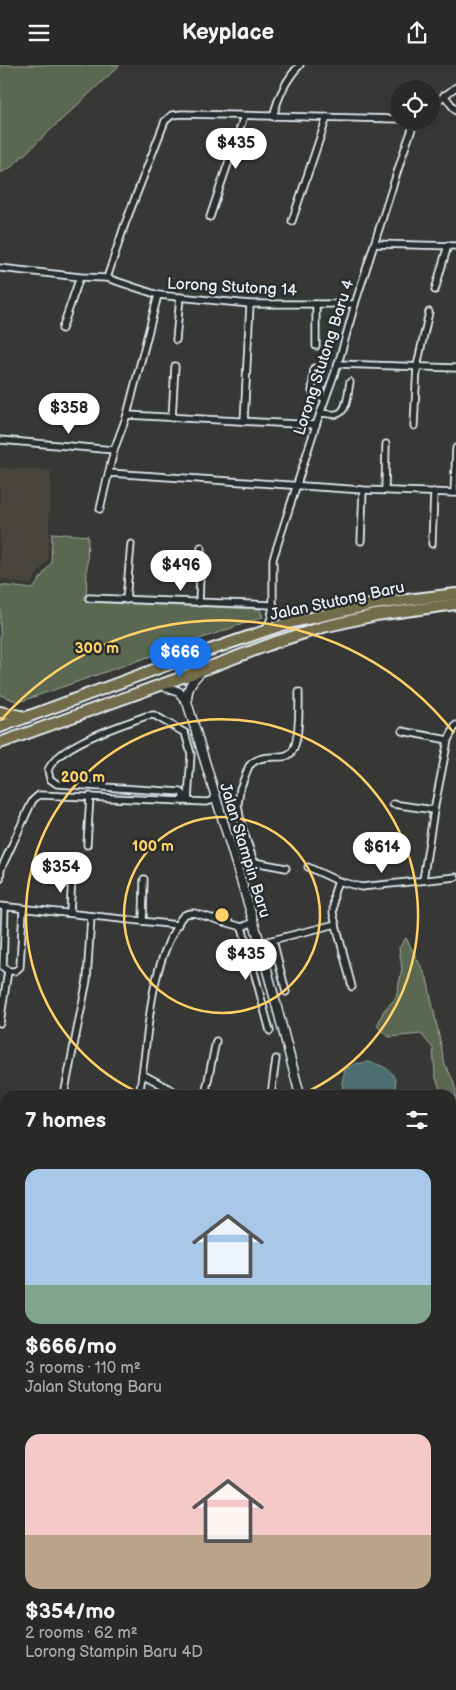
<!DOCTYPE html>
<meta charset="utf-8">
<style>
body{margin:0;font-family:"Balsamiq Sans",sans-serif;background:#313230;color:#f1f3f6;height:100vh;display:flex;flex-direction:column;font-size:19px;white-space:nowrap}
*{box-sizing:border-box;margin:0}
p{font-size:16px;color:#a5a7a8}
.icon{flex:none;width:28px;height:28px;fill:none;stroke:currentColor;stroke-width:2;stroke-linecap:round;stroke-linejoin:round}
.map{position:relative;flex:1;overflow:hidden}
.panel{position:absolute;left:0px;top:1025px;width:456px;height:600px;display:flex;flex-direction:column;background:#292a28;border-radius:15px 15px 0 0;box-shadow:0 1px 4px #0004,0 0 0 1px #454645}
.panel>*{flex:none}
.controls{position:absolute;left:390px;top:15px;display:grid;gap:10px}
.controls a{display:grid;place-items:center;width:50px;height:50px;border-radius:50%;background:#292a28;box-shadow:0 1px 4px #0004,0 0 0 1px #454645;font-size:25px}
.price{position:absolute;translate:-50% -42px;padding:0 11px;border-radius:18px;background:#fff;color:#222;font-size:16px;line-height:32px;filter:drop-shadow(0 1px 2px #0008)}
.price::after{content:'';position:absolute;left:50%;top:30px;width:15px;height:11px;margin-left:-8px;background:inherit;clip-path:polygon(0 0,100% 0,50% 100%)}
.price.on{background:#1a73e8;color:#fff}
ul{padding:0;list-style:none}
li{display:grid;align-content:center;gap:10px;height:265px;padding:0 25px}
li span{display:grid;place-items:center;height:155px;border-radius:15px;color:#555}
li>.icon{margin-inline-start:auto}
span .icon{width:90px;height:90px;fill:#fffc;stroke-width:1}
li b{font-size:21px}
h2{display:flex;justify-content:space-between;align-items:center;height:60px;padding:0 25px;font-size:21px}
header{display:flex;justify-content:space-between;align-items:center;height:65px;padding:0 25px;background:#292a28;font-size:22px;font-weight:600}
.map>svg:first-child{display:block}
</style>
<header><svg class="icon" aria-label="menu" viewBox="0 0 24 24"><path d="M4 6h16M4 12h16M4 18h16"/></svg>Keyplace<svg class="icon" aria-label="share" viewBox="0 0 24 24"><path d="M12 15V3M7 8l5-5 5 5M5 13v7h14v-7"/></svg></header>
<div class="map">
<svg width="456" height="1625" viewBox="0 0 456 1625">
<rect width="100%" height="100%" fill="#373835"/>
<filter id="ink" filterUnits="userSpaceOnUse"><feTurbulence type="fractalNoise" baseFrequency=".02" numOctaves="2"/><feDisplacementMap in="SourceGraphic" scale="10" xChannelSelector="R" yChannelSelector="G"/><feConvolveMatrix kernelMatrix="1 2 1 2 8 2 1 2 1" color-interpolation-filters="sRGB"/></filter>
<g filter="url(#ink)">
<path fill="#46453e" d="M0,403l51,3 -3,88 -18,26 -30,-6z"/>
<g fill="#5a6851" stroke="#a1aca4">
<path d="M0,0h120l-110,103 -10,5z"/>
<path d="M52,468l36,3 -2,66 174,7 3,8 -244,85 -19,-7v-110l33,4 18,-26z"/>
<path d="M406,873l21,40 18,87 8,15 3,11v31l-1,-6 -4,-6v-15h-9l-7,-20 -2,-27 -12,-14 -32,3 -12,-11 7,-16 12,-12 6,-29 -3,-21z"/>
<path d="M0,1534l5,3v55l-5,2z"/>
<path d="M79,1620h54l5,5h-61l3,-1z"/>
</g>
<path fill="#4d6c6f" stroke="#8ba1a6" d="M368,997c18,3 34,13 25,33h-49l-2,-12 3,-13 10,-6z"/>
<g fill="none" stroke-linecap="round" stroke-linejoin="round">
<defs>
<g id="minor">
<path d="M444,30l12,16"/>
<path d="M431,41l25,-19"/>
<path d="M273,52c5,-20 12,-37 27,-52"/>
<path d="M210,152l34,-101"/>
<path d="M292,156l35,-104"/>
<path d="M374,179l82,2"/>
<path d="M0,203l80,9 27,1"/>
<path d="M435,225l13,-45"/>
<path d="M355,239h-105l-92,-9 -51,-17 18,-54 40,-103 7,-6 10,-1 217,5"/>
<path d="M62,264l18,-52"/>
<path d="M176,275l4,-43"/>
<path d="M316,281v-42"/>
<path d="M338,299l118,4"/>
<path d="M314,303l-2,23 4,5 9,2"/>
<path d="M320,348c5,0 11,2 17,1 11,-2 11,-24 13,-32"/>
<path d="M127,350l189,10"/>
<path d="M172,353l3,-52"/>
<path d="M244,357l6,-118"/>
<path d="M414,361l3,-60 12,-54"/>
<path d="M0,375l114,10 13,-35 31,-120"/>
<path d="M109,408l254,17 93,3"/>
<path d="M385,425l1,-46"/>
<path d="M454,428l2,-45"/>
<path d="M100,444l14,-59"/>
<path d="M361,476l2,-51"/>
<path d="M432,479l2,-52"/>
<path d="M89,533l184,7"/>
<path d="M126,535l5,-56"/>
<path d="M199,538l2,-56"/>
<path d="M273,540l15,18"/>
<path d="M266,565l5,-12 2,-13v-46l43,-134 22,-61 17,-60 49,-153 11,-30"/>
<path d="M402,666l46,9"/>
<path d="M183,736v-7l-2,-2 -124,-8 -7,-5 -2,-9c11,-26 72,-44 98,-54l8,-1 31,18 6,21 -3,47"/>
<path d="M393,739l41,6"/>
<path d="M87,780l3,-49"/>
<path d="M237,801l17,-4"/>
<path d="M308,802l30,14 23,6 95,-10"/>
<path d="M286,803l-32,-6 -13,-39 -3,-18 2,-16 9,-23c7,-8 16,-9 25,-9 5,0 12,1 16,-3 10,-8 9,-48 9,-62"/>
<path d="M0,814l1,-10 29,-63 3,-6 6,-5 168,7 9,-3"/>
<path d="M423,815l11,-70 14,-70 8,-15"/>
<path d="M338,816l-4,12 -1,20 19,74"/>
<path d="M0,841l178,19"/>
<path d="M5,842l-2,60 5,4h7l5,-4 3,-58"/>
<path d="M70,848l2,-37"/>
<path d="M143,856l1,-42"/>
<path d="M242,862l28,104"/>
<path d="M273,875l13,52"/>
<path d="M260,878l76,-19"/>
<path d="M0,958l8,-52"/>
<path d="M142,1009l39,21"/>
<path d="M64,1030l23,-115 4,-64"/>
<path d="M139,1030c10,-55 8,-116 36,-166 2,-4 5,-10 8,-13 3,-3 7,-3 11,-3l48,14 12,-5"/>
<path d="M205,1030l11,-54"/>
<path d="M271,1030l5,-36"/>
<path d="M0,1133l5,-41"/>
<path d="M451,1152l5,-1"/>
<path d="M451,1171l5,-1"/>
<path d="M451,1239l5,-1"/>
<path d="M451,1303l5,-1"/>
<path d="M451,1364l5,-1"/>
<path d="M0,1399h5"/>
<path d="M451,1428l5,-1"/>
<path d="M451,1494l5,-2"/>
<path d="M149,1620l2,5"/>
<path d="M255,1620l5,5"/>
<path d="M22,1625l19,-5"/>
<path d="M286,1625l4,-5"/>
<path d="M375,1625l5,-5"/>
<path d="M387,1625l2,-5"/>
</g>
<g id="tertiary">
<path d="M201,607c-10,9 -14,16 -14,30l73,241 40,152"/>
<path d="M161,620l18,7 8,10"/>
<path d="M451,1551l5,20"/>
</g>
<g id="primary">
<path d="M0,662l175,-65 113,-39 86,-19 82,-10"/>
<path d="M0,678l202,-73 74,-28 47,-15 53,-12 80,-11"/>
</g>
<path id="trunk" d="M0,647l26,5"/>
</defs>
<use href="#minor" stroke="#e8f1f8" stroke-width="9"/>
<use href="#tertiary" stroke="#e8f1f8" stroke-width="11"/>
<use href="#primary" stroke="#e8f1f8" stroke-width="14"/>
<use href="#trunk" stroke="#e8f1f8" stroke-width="14"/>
<use href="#minor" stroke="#2a2d2e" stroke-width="5.5"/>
<use href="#tertiary" stroke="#2a2d2e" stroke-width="8"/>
<use href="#primary" stroke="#726c4b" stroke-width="10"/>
<use href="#trunk" stroke="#726c4b" stroke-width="10"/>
</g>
</g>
<g fill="none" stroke="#ffd166" stroke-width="2.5">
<circle cx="222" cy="850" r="98"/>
<path d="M144 1030A196 196 0 1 1 300 1030"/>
<path d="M1 655A295 295 0 0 1 454 668"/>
</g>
<g text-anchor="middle" stroke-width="5" stroke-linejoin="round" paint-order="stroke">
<g font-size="16" fill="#e8f1f8" stroke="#2a2d2e">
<text transform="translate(232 221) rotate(3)" y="6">Lorong Stutong 14</text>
<text transform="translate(323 292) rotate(-72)" y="6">Lorong Stutong Baru 4</text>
<text transform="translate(337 535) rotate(-12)" y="6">Jalan Stutong Baru</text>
<text transform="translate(246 785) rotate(73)" y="6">Jalan Stampin Baru</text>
</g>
</g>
<circle cx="222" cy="850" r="8" fill="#ffd166" stroke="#2a2d2e" stroke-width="2.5"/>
<g font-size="15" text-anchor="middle" font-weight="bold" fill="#ffd166" stroke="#2a2d2e" stroke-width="5" stroke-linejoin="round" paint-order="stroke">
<text x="97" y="588">300 m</text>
<text x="83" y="717">200 m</text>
<text x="153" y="786">100 m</text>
</g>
</svg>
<div class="controls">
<a><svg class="icon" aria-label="locate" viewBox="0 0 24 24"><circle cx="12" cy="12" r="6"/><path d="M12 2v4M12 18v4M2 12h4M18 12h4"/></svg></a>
</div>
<b class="price" style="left:236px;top:105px">$435</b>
<b class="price" style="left:69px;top:370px">$358</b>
<b class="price" style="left:181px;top:527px">$496</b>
<b class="price on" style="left:180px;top:614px">$666</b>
<b class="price" style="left:382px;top:809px">$614</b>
<b class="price" style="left:61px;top:829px">$354</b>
<b class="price" style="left:246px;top:916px">$435</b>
<section class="panel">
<h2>7 homes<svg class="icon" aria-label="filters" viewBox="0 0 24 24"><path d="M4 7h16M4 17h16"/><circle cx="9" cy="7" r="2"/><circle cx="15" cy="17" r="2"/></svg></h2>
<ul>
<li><span style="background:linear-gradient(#a9c7e8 75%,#7fa58c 0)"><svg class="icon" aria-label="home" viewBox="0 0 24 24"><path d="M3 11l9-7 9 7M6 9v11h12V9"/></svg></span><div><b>$666/mo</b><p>3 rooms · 110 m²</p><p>Jalan Stutong Baru</p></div></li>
<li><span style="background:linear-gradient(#f6c9c9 65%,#b9a48a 0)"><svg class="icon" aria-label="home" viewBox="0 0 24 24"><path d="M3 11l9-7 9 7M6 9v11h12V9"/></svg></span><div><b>$354/mo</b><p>2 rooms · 62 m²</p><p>Lorong Stampin Baru 4D</p></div></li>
</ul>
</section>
</div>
